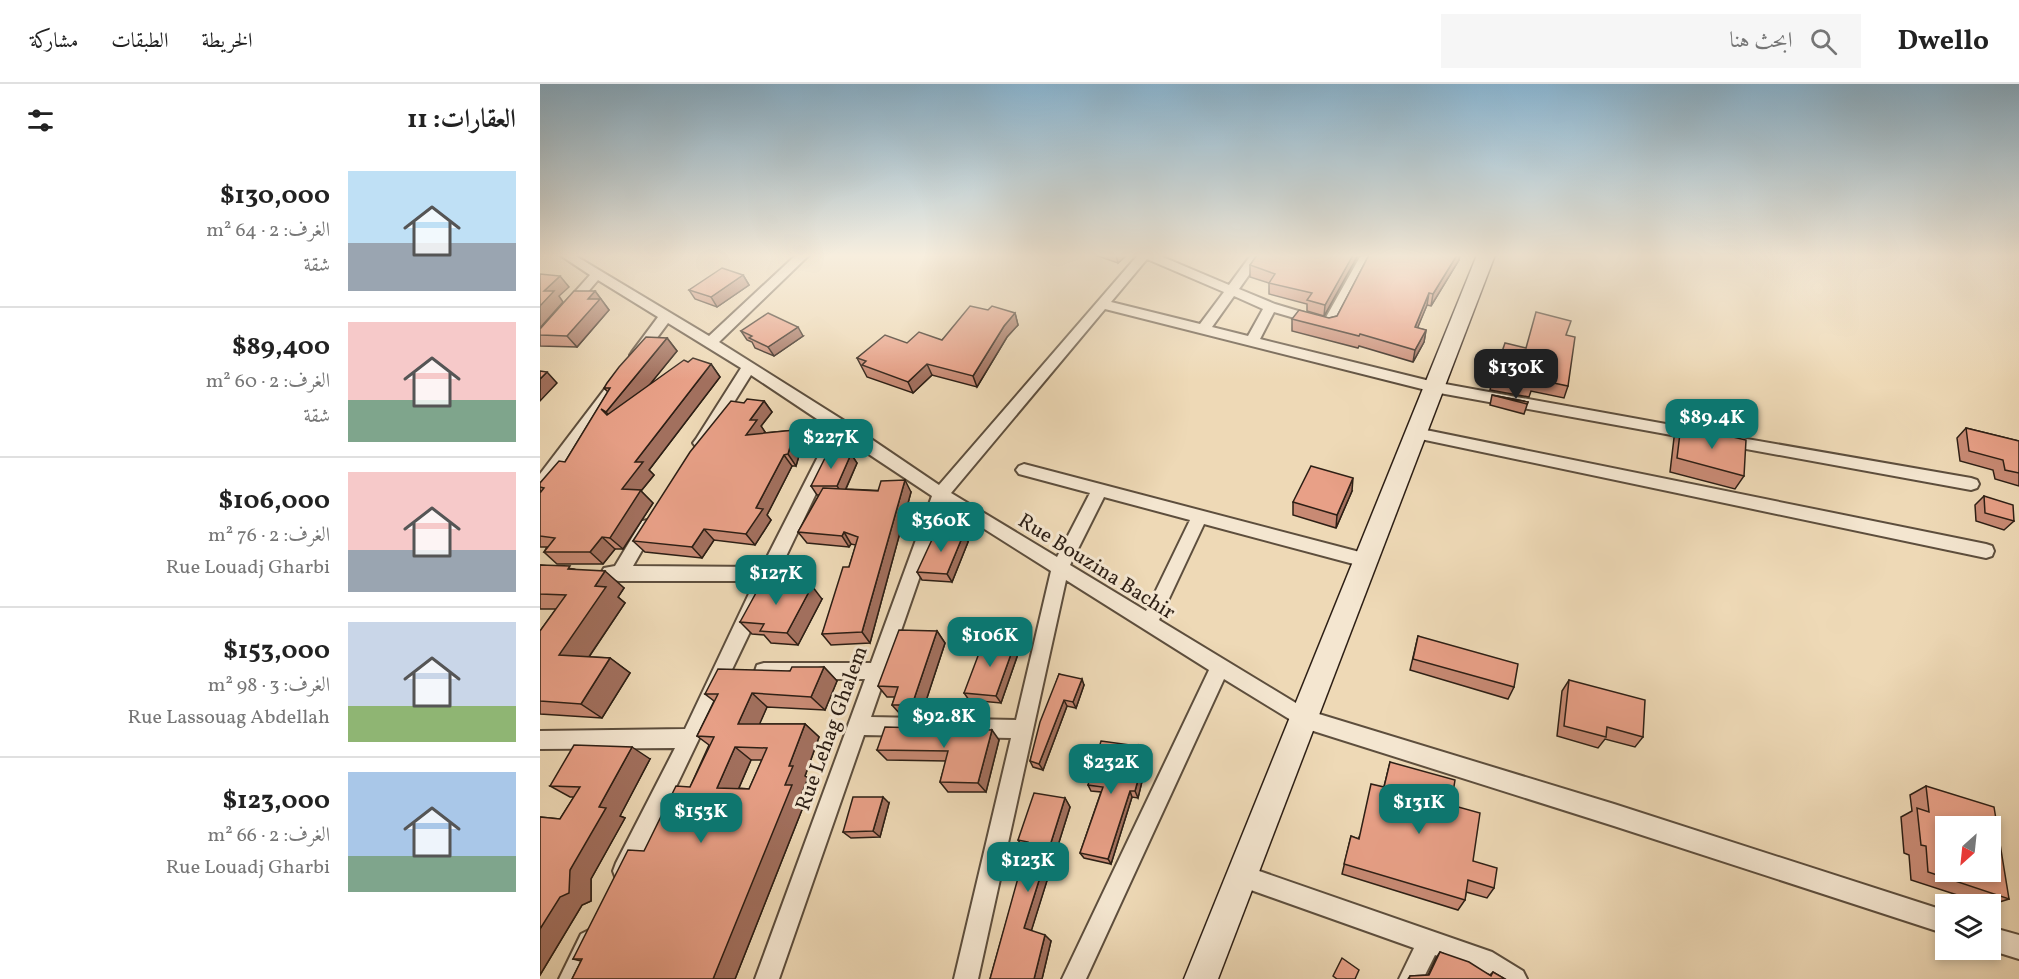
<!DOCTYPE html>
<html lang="ar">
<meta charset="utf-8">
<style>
body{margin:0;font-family:Vollkorn,Amiri,serif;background:#f6f6f6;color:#222;direction:rtl;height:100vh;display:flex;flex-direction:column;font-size:22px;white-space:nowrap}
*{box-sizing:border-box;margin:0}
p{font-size:20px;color:#767676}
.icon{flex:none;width:33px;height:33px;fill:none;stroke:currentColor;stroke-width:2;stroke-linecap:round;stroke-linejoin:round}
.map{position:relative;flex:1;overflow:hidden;direction:ltr}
.side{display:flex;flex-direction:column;background:#fff;width:540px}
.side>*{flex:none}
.needle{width:39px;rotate:207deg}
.tools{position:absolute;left:1395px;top:732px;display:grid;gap:12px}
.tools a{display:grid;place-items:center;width:66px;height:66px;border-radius:0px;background:#fff;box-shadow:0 3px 9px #0003;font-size:30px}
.price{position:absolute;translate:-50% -51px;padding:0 14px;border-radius:12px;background:#0f766e;color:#fff;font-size:20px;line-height:39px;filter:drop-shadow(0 2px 3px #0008)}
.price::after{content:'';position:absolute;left:50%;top:36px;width:18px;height:14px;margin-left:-9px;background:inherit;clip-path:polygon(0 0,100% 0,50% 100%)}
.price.selected{background:#222;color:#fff}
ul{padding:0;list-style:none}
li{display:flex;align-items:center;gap:18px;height:150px;padding:0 24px}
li+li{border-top:2px solid #e0e0e0}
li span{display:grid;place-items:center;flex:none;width:168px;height:120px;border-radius:0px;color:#555}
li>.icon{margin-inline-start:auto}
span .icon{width:72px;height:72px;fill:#fffc;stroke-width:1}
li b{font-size:26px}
h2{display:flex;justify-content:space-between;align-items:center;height:72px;padding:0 24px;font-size:26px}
header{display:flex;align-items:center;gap:36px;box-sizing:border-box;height:84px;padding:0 30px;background:#fff;border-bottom:2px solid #e0e0e0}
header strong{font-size:28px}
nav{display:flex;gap:33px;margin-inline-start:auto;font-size:21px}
.search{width:420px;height:54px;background:#f6f6f6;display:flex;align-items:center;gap:15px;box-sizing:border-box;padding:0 21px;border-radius:0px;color:#767676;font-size:22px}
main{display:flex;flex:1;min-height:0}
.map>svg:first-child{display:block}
</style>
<header>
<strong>Dwello</strong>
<div class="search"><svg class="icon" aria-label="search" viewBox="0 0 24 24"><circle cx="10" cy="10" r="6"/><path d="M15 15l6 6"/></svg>ابحث هنا</div>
<nav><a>الخريطة</a><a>الطبقات</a><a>مشاركة</a></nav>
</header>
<main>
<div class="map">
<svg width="1479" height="895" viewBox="0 0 1479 895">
<rect width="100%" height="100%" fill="#eed9b6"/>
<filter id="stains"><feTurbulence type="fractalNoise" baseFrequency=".00333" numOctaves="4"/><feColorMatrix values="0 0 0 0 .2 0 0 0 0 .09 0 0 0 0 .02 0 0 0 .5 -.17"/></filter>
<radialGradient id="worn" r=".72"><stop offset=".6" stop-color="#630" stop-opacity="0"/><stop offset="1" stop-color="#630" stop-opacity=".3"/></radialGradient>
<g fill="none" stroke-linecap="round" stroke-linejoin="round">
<defs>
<g id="street">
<path d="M20,171h14l135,81 87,-81h13l-90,87 127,80 93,63 199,-230h20l71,30 22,-30h12l-24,34 36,15 50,15 36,-64h12l-39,72 -5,1 -55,-16 -14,27 174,43 265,48 5,1 2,4 -2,4 -5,1 -265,-48 -329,-83 -154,184 106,64 33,-64 -71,-19 -3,-4 3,-4 5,-2 347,91 2,5 -2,5 -6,2 -161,-43 -45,96 150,91 305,93 332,107v23l-332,-108 -310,-98 -80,-49 -138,300h-24l147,-309 -143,-90 -88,399h-24l57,-241 -147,-3 -85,244h-24l110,-300h-101l-7,-2 -2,-6 2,-6 7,-2h107l61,-167 -89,-59 -211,442 -8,3 -8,-3 -3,-8 3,-8 59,-115 -135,1v-18l145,-2 70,-148h-136l-15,-3 -3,-5 3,-5 11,-2 27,-45 6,-1 6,1 2,5 -23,40 129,1 70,-138 -81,-54 -45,72h-10l-3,-4 3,-4 45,-71 -73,-45 -26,35h-10l-2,-3 2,-3 26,-35 -60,-37 -53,62 -5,1v-12l50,-56zM607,175l77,33 -24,32 -89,-22zM694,212l29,13 -15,27 -36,-9zM564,413l86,23 -44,91 -76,-46zM405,420l106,67 -35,149 -145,-3z"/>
<path d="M69,304l7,5 -2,3 -68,94 -6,2v-18l64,-84z"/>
<path d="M876,344l570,116 6,2 2,5 -2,5 -6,2 -575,-121 -2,-4 2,-4z"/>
<path d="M1184,351l247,43 6,2 2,4 -2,4 -6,2 -252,-46 -3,-4 3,-4z"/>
<path d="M702,781l250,87 31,19 4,8h-33l-9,-6 -50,-18 -12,24h-24l15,-31 -180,-64 -3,-8 3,-8z"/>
<path d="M1450,843l29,8v24l-29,-9z"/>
<path d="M49,846l8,4 4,8 -18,37h-24l22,-45z"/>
</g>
<path id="secondary" d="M937,171h18l-277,724h-34z"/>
</defs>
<use href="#street" stroke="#5d4e3d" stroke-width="4"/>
<use href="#secondary" stroke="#2d1f15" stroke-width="3"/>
<use href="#street" fill="#f4e6d0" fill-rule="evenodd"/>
<use href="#secondary" fill="#f4e6d0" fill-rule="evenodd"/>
</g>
<g fill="#c88a74" stroke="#2d1f15" stroke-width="1.5" fill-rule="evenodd">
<path d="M555,171h32l-9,8z"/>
<path d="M818,171l-34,61 -17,-5v-7l-38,-10v-11l-19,-6v-12z"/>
<path d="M829,171h91l-1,5 -28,46 -4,-1 -10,23 9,2 -2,12 -11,20 -54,-16 -1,2 -66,-17v-12l37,-1 8,-2z"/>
<path d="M203,191l6,10 -32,22 -22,-8 -6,-9z"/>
<path d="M55,207l14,19 -32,37 -37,-1v-17z"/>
<path d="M448,226l27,3 3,12 -11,12 -30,50 -45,-12 -19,18 -46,-16 -10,-19 50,-15 35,-3z"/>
<path d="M201,247l62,5 -29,20 -19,-8 -3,-6 -5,-2z"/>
<path d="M1026,251l2,51 -4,12 -33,-7 -2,6 -39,-7 3,-12 33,-30z"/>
<path d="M127,254l10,13 -29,35 40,-24 23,2 9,13 -71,93 5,5 -13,16 12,12 -30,46h-8l-12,15h-46l-13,-12 3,-5h-7v-54l1,-2 -1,-1v-7l25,-21 43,-70 -4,-4z"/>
<path d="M952,311l36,7 -4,12 -34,-9z"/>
<path d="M224,317l8,11 -11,14 4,6 -1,1 31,-3 8,12 -7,24h-4l-25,49 4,5 -16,25 -41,-5 -12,18 -57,-6 -12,-11 111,-138z"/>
<path d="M1141,341l63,51 -9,13 -65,-17 4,-34z"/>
<path d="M1426,344l53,13v45l-24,-7 -2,-9 -33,-9 -3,-23z"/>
<path d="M311,370l6,9 -11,26 65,3 -41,151 -39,2 -9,-11 27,-67 7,-22 -5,-1 -2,3 -42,-4 -9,-11 21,-37h-2l-6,-9z"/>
<path d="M812,407l-16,37 -43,-13v-13z"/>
<path d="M1444,412l30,25 -10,9 -28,-9 -1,-16z"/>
<path d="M428,458l-16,40 -30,-2 -5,-8z"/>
<path d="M0,481l34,4 50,19 -6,9 7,6 -36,54 21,1 20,15 -28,45 -62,-4v-83l16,-22h-16z"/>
<path d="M282,515l-24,46 -27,-2 -7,-8 -12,-1 -12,-12z"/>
<path d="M397,547l8,12 -24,73 -20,-1 -9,-10 3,-8h-8l-9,-11z"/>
<path d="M878,552l96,51 -6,12 -98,-29z"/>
<path d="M479,567l-18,52 -32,-3 -5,-7z"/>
<path d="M284,583l13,14 -12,29 -58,-3 -8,17h46l14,13 -14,39 3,2 -6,15 5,4 -72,182h-163l9,-18 -8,-2 117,-172 19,-42 -12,-9 17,-35 -9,-7 85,-23zM211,676h11l-13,29 -10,-1z"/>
<path d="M519,590l25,11 -8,23 -9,-2 -24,64 -10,-3 -3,-6z"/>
<path d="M1029,596l74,57 -8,10 -30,-8 -7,9 -41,-12 5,-45z"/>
<path d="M459,656l-13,52h-38l-8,-10 6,-21 -59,-1 -10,-10z"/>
<path d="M598,662l2,7 -3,9 8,7 -7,29 -6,-1 -21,67 -27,-6 -4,-5 21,-61 -10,-1 -3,-6z"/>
<path d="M110,675l-30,57 5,2 -34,61v22l-9,4 -42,70v-158l20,2 14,-22h-4l-20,-11z"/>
<path d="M850,678l61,43 22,56 21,27 -7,10 -21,-6 -1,8 -7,10 -116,-36 9,-38 7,3 26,-52z"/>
<path d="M1386,702l83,113 -19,6v-1h-5l-74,-24 -2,-25 -5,-2 -3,-36 11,-6 -2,-16z"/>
<path d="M525,714l5,9 -39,124 20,10 -9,38h-52l37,-130 -3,-1 -6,-8z"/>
<path d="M349,719l-9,34 -29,1 -8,-6z"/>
<path d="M900,868l50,23 3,-3 12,7h-97l2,-3 18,-1 8,-17z"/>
</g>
<g fill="#a2705e" stroke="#2d1f15" stroke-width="1.5">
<path d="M576,171h11l-9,8z"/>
<path d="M813,171h5l-34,61 1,-11z"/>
<path d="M917,171h3l-1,5 -28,46 2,-12z"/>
<path d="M203,191l6,10 -32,22 -6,-10z"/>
<path d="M20,192l9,11 -10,9 4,6 -23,26v-22l4,-15z"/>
<path d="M55,207l14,19 -32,37 -10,-11 21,-37z"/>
<path d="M889,209l-2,12 -14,34 2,-12z"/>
<path d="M475,229l3,12 -11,12 -30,50 -4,-11 31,-50z"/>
<path d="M258,243l5,9 -29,20 -6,-9z"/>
<path d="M886,246l-2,12 -11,20 2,-12z"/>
<path d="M127,254l10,13 -60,74 -11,-13z"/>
<path d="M171,280l9,13 -71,93 5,5 -13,16 12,12 -30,46 -13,-11 12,-49 13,-27z"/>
<path d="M387,280l5,11 -19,18 -5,-11z"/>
<path d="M7,288l10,11 -17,18v-22z"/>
<path d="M224,317l8,11 -11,14 4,6 -10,14 -9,-11 4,-15z"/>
<path d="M255,346l8,12 -7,24 -8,-12z"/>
<path d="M311,370l6,9 -14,32 -6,-9z"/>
<path d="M244,371l8,11 -25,49 4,5 -16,25 -9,-11 10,-26z"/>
<path d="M813,394l-1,13 -16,37 1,-13z"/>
<path d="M365,396l6,12 -41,151 -8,-11z"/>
<path d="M164,445l10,11 -12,18 -10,-11z"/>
<path d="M304,448l7,12 -2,3 -7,-11z"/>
<path d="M424,449l4,9 -16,40 -5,-8z"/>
<path d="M62,453l13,12 -12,15 -13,-12z"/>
<path d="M65,487l19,17 -6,9 7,6 -45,67 -21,-15 36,-69z"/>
<path d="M272,502l10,13 -24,46 -11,-12z"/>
<path d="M397,547l8,12 -24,73 -9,-11z"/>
<path d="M475,559l4,8 -18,52 -5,-7z"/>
<path d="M70,574l20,15 -28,45 -21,-14z"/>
<path d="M284,583l13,14 -12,29 -14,-13z"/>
<path d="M542,595l2,6 -8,23 -3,-6z"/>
<path d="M212,609l15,14 -13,30 -16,-13z"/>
<path d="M524,616l3,6 -24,64 -4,-6z"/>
<path d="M265,640l14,13 -14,39 3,2 -6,15 5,4 -72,182h-22l72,-194 4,-19z"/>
<path d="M452,646l7,10 -13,52 -8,-9z"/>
<path d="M598,662l2,7 -4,15 -3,-7z"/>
<path d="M92,663l18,12 -30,57 5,2 -34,61v22l-9,4 -42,70v-46l30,-59 29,-63z"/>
<path d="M195,663l16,13 -17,39 -17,-11z"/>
<path d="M603,678l2,7 -7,29 -3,-7z"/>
<path d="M590,707l2,6 -21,67 -3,-5z"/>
<path d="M343,713l6,6 -9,34 -7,-6z"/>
<path d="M525,714l5,9 -40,128 -6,-7z"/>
<path d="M505,851l6,6 -9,38h-8z"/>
</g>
<g fill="#e8a087" stroke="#2d1f15" stroke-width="1.5" fill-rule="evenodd">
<path d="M717,171h96l-28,50 -18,-5 5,-7 -43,-10 6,-9 -25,-9z"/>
<path d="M829,171h88l-24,39 -4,-1 -14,34 11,3 -11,20 -55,-16 -1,2 -67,-17 7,-9 30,8 8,-2z"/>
<path d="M182,184l21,7 -32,22 -22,-7z"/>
<path d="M0,190l20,2 -16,15h10l-14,15z"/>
<path d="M34,207h21l-7,8h12l-33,37 -27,-1v-6z"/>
<path d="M430,222l18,4 4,-4 23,7 -11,13 -31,50 -46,-12 -19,18 -46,-17 4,-4 -9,-3 28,-23 22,8 12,-11 23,8z"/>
<path d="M996,228l35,9 -5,14 9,2 -7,49 -33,-7 -2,6 -40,-7 12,-35 21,5z"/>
<path d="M228,229l30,14 -30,20 -19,-9 3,-2 -11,-5z"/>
<path d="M106,253l21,1 -61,74 -5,-3 6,6 77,-55 4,2 5,-4 18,6 -76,98h8l-21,27 19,1 -31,48 -8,-1 -12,15h-46l11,-14 -15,-2v-43l4,-5 -4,-1v-4l19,-22 6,1 45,-74h-6l3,-5 12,-16z"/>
<path d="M0,287l7,1 -7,7z"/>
<path d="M952,311l36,7 -1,2z"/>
<path d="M207,315l17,2 -14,19h7l-11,15 49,-5 -7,24 -4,1 -28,53 7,1 -17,25 -42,-5 -12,18 -59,-6 57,-89 41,-51 13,2z"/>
<path d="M1141,341l65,15 -2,36 -67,-18z"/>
<path d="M1426,344l53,13v32l-14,-3 -2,-10 -34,-9z"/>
<path d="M287,370h24l-14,32h-26z"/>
<path d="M771,382l42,12 -16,37 -44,-13z"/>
<path d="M365,396l-43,152 -40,2 21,-67h6l9,-30 -14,-5 -2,4 -44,-4 25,-44 55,3 3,-10z"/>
<path d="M1444,412l29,9 1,16 -29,-8z"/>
<path d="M396,447l28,2 -17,41 -30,-2z"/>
<path d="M0,481l30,1 -2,3 37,2 -10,15 11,1 -47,68 51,3 -29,46 -41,-3v-70l26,-36 -26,-1z"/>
<path d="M222,498l50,4 -25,47 -27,-2 4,-7 -24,-2z"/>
<path d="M359,546l38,1 -25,74h-20l6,-18 -20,-1z"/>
<path d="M878,552l100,28 -4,23 -101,-28z"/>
<path d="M444,556l31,3 -19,53 -32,-3z"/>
<path d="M252,583h32l-13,30 -59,-4 -14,31h67l-16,42h4l-8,19h7l-79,194h-141l10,-20h-9l55,-109 16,1 32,-65 14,1 24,-50 -17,-1 21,-42h-13l13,-25 72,2zM195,663l32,1 -18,41 -32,-1z"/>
<path d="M519,590l23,5 -9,23 -9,-2 -25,64 -9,-3 10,-39z"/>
<path d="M1029,596l76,20 -2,37 -36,-10 -1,10 -42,-11z"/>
<path d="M345,643l107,3 -14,53 -38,-1 8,-31 -71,-1z"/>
<path d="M561,657l37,5 -5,15 10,1 -8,29h-5l-22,68 -28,-6 23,-66 -15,-2z"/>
<path d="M34,661l58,2 -33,60 7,1 -36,62 -1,23 -9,4 -20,32v-112l20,2 20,-32 -30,-1z"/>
<path d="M850,678l65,18 -4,25 29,8 -7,48 24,7 -3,20 -26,-8 -3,20 -121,-36 7,-28 8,3 12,-55 13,3z"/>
<path d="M1386,702l68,21 15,92 -81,-27 -2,-26 -5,-1 -4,-37 12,4zM1406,742h44v46h-44z"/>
<path d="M494,709l31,5 -41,130 21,7 -11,44h-44l38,-137 -10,-2z"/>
<path d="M313,713h30l-10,34 -30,1z"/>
<path d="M900,868l29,10 22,14 2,-4 12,7h-96l1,-3 19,-1z"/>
<path d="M802,874l17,12 -4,9h-18l-4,-3z"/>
</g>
<linearGradient id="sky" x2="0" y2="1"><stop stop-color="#89b6d3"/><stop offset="0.58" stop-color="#f7eede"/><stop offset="1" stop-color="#f7eede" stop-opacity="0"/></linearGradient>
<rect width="1479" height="296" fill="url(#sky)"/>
<g text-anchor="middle" stroke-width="6" stroke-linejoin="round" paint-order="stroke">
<g font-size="21" fill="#2d1f15" stroke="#f4e6d0">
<text transform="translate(557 482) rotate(32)" y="7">Rue Bouzina Bachir</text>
<text transform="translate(291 644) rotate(-70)" y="7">Rue Lehag Ghalem</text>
</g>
</g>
<rect width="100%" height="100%" filter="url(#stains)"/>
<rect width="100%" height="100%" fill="url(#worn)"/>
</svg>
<div class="tools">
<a><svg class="needle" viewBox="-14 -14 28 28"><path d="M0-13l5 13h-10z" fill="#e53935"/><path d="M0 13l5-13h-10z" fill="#767676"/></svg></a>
<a><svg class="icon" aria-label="layers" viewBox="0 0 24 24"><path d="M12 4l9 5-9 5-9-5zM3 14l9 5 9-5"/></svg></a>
</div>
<b class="price selected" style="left:976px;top:316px">$130K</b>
<b class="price" style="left:1172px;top:366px">$89.4K</b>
<b class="price" style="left:291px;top:386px">$227K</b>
<b class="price" style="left:401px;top:469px">$360K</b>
<b class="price" style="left:236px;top:522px">$127K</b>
<b class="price" style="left:450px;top:584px">$106K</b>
<b class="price" style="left:404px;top:665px">$92.8K</b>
<b class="price" style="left:571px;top:711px">$232K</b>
<b class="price" style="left:879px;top:751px">$131K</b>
<b class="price" style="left:161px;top:760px">$153K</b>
<b class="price" style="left:488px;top:809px">$123K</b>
</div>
<section class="side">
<h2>العقارات: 11<svg class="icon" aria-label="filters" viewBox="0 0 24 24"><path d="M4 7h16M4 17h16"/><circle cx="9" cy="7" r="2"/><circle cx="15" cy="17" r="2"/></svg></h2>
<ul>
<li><span style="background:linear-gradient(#bfe0f5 60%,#9aa5b1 0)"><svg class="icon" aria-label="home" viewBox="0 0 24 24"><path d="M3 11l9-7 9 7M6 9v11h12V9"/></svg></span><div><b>$130,000</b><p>الغرف: 2 · 64 m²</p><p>شقة</p></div></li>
<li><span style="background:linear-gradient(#f6c9c9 65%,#7fa58c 0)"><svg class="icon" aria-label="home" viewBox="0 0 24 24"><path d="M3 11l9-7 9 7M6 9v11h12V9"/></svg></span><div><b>$89,400</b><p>الغرف: 2 · 60 m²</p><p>شقة</p></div></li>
<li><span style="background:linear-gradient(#f6c9c9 65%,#9aa5b1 0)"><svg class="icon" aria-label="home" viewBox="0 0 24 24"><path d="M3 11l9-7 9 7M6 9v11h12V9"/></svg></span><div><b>$106,000</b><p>الغرف: 2 · 76 m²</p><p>Rue Louadj Gharbi</p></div></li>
<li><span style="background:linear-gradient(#c9d6e8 70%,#8fb573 0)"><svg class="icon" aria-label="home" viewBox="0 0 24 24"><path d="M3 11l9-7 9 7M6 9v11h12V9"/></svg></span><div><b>$153,000</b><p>الغرف: 3 · 98 m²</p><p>Rue Lassouag Abdellah</p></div></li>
<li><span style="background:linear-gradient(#a9c7e8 70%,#7fa58c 0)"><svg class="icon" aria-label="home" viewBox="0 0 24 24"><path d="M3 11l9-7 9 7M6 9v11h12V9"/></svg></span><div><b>$123,000</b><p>الغرف: 2 · 66 m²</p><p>Rue Louadj Gharbi</p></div></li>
</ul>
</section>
</main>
